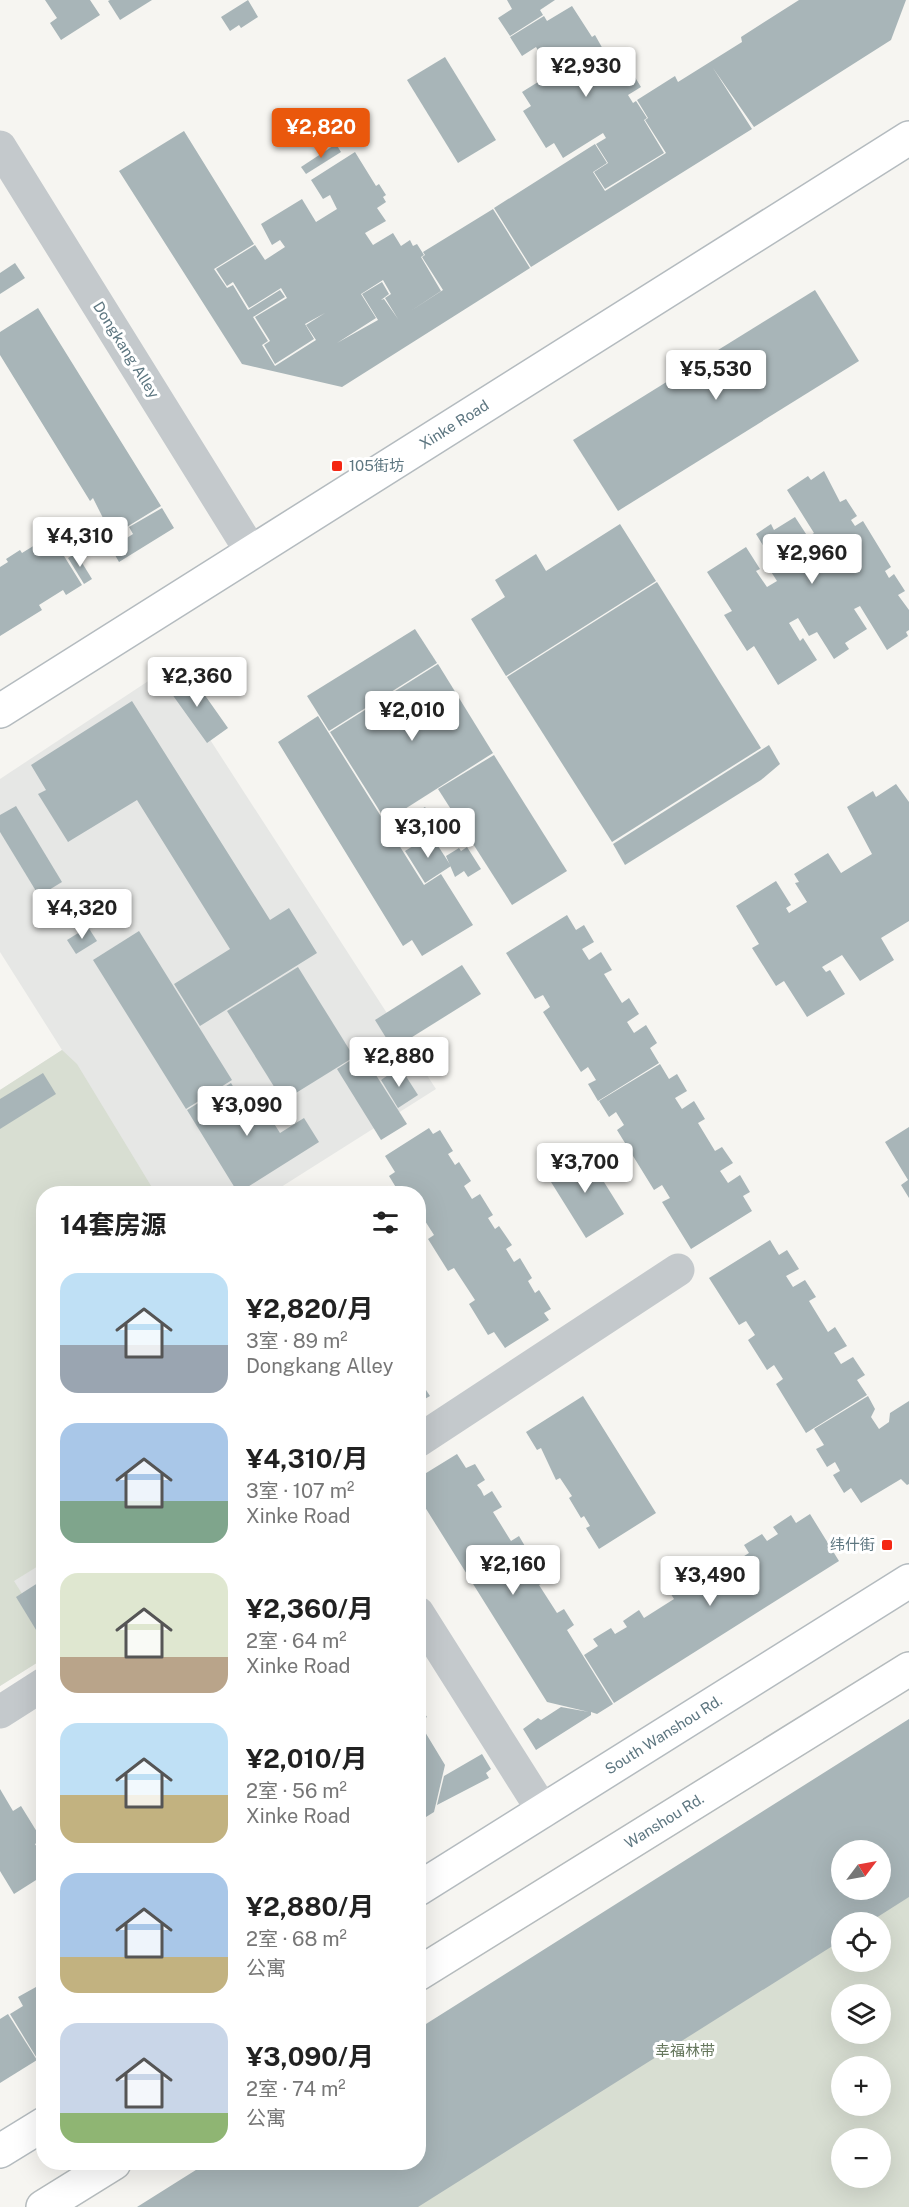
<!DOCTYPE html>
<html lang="zh">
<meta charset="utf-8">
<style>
body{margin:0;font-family:"Public Sans","Noto Sans SC",sans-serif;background:#f2f2f2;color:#222;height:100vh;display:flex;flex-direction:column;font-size:22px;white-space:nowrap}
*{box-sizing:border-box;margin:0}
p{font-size:20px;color:#767676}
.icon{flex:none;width:33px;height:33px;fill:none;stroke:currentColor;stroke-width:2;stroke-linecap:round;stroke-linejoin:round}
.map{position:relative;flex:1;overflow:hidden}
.side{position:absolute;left:36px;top:1186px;width:390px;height:984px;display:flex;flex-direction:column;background:#fff;border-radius:24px;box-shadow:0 6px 24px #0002}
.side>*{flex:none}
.needle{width:39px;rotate:58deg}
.tools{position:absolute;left:831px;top:1840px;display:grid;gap:12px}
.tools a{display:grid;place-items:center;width:60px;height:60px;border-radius:50%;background:#fff;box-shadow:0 6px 24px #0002;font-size:30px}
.price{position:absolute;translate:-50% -51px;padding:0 14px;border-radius:6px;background:#fff;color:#222;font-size:20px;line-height:39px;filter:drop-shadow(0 2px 3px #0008)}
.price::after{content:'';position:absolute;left:50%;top:36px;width:18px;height:14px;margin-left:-9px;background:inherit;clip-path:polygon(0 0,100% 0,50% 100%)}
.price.on{background:#ea580c;color:#fff}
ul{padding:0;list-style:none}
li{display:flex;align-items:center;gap:18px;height:150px;padding:0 24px}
li span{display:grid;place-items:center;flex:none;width:168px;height:120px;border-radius:18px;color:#555}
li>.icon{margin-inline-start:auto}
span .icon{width:72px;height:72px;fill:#fffc;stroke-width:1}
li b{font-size:26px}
h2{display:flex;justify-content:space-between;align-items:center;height:72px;padding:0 24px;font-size:26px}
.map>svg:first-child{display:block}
</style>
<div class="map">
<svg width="909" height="2207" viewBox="0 0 909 2207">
<rect width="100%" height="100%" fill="#f6f5f1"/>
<path fill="#e6e7e5" d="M165,670l271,419 -166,105h-226l-1,465 -43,27v-596l62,-40 -62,-98v-173z"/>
<g fill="#d8ded2" fill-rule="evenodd">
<path d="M62,1050l15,14 79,130h-112l-1,369 -29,18 29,46v32l-43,27v-596z"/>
<path d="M909,1728v479h-771l280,-44zM842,1851h38v39h-38zM842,1923h38v39h-38zM842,1995h38v39h-38zM842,2067h38v39h-38zM842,2139h38v39h-38z"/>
</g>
<g fill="#a8b5b8" fill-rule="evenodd">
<path d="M45,0h45l10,15 -39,25 -11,-17 7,-5z"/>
<path d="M110,0h42l-32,20 -12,-19z"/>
<path d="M248,0l10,17 -17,11 -2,-3 -9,6 -9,-14z"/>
<path d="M507,0h48l-15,10 3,5 -33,21 -12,-18 14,-9z"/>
<path d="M799,0h107l-15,40 -137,87 -41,-59 39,61 -221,138 -37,-59 101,-64 12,19 -14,9 12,19 61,-38 -21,-33 3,-2 -11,-18 38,-24 3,6 64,-40 -1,-5z"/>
<path d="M572,6l20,31 3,-2 9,16 -3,2 6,8 13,-8 21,34 -13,8 5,8 3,-2 11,17 -3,2 20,33 -59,36 -11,-17 14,-9 -12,-19 10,-6 -3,-5 -40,25 -9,-15 -8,5 -23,-37 8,-5 -9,-14 40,-25 -4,-6 -9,6 -13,-20 -14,9 -12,-19 34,-21 3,5z"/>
<path d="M445,57l51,83 -38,23 -51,-83z"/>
<path d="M184,131l70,113 -40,25 13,19 6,-3 15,25 32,-20 5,7 -32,20 15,24 -6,4 13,21 41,-26 -10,-15 19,-12 -20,11 9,15 -39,25 -11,-19 6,-4 -15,-24 32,-19 -6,-10 -32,20 -16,-26 -6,4 -11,-17 39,-24 10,15 20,-13 -5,-7 -8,5 -11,-21 41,-25 14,23 21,-13 -7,-14 -7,4 -12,-19 44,-28 21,34 3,-2 7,11 -3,2 3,5 -9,6 9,13 -21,12 8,12 20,-12 8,13 9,-6 3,6 4,-2 7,11 -3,2 20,34 -32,21 34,-22 -21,-33 3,-2 -2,-3 70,-43 37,59 -188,119 -100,-23 -123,-193zM383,280l8,14 -6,4 13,21 -14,-20 -3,1 8,-6 -7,-12 -20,12 16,26 -41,23 39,-25 -15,-24z"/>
<path d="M336,144l5,8 -35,22 -5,-7z"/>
<path d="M15,263l10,15 -25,16v-21z"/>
<path d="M815,290l44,71 -241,150 -45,-71z"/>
<path d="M38,308l123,198 -49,30 -19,-38 -3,3 -90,-146v-23z"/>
<path d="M824,471l16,31 6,-3 11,17 -6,4 4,6 8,-5 28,46 -6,4 4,7 5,-4 11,17 -7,4 11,15v20l-3,2 2,4 -21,14 -27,-44 -6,3 13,20 -22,14 4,6 -15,10 -17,-27 -8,4 -11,-18 -9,5 11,18 3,-3 14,22 -39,25 -24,-39 -7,5 -23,-36 8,-4 -25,-39 39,-25 14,22 -4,2 11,16 10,-6 -11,-17 6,-4 -16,-26 15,-10 3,6 21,-13 13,20 6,-4 -27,-43 21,-14 3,4z"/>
<path d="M162,508l12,20 -55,34 -8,-14 22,-14 -4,-7z"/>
<path d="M620,524l36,57 -150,95 -35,-57 34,-22 -10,-17 41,-26 10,17z"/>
<path d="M51,535l31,50 -16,10 -3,-5 -24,15 3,5 -42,26v-69l8,-5 -2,-3 14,-9 2,3z"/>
<path d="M76,553l16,26 -8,5 -16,-26z"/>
<path d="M657,582l104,166 -149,94 -105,-165z"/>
<path d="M415,629l22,34 -108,68 -22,-35z"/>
<path d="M438,664l55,89 -107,68 -56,-89z"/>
<path d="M180,672l18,26 6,-4 24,34 -21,15 -43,-60z"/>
<path d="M132,701l138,219 19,-12 28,45 -117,73 -26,-42 56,-35 -93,-149 -69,42 -30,-48 8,-4 -15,-25z"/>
<path d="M318,716l106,169 17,-11 32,51 -51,31 -10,-16 -9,6 -125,-204z"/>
<path d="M769,745l11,19 -19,16 -136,85 -12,-21z"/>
<path d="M494,755l73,116 -55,34 -74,-116z"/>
<path d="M896,784l13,18v119l-28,17 13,22 -34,21 -18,-26 -20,12 4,5 4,-2 15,24 -38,23 -23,-36 -8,5 -24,-38 7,-4 -23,-38 40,-25 15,24 -5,3 3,5 18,-11 -12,-19 4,-1 -5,-8 34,-21 13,20 31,-19 -25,-47 26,-16 3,6z"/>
<path d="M16,806l46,76 -23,14 -39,-64v-17z"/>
<path d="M425,807l12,18 -29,19 -12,-19z"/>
<path d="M431,835l20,31 -26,17 -20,-32z"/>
<path d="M467,847l14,22 -13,8 -4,-6 -9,6 -9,-21 13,-8 2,3z"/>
<path d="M567,915l9,15 8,-5 10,17 -12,7 7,11 12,-8 11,18 -8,4 18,29 7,-5 10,16 -12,8 7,11 12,-8 11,18 -7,5 9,15 -61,38 -10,-17 8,-4 -8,-13 -7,5 -38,-60 7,-5 -7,-12 -8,4 -29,-46z"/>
<path d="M88,927l9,14 -21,13 -9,-14z"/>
<path d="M139,931l93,149 -46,29 -93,-149z"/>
<path d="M462,965l19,29 -88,55 -18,-29z"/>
<path d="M298,967l56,90 -71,44 -56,-90z"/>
<path d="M362,1053l45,71 -26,16 -44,-71z"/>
<path d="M660,1064l9,15 8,-5 10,17 -12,7 7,11 12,-8 11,18 -7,4 17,28 7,-4 11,16 -13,8 8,12 12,-8 10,17 -7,4 9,15 -61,38 -29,-47 8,-4 -8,-13 -8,5 -37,-60 7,-5 -8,-13 -7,5 -10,-16z"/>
<path d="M400,1067l18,28 -20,13 -17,-28z"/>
<path d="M43,1073l13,21 -56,35v-30z"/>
<path d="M231,1083l17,28 13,-8 19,30 24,-15 15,24 -81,51 -51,-83z"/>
<path d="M909,1127v71l-8,-13 7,-5 -23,-38z"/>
<path d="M429,1128l4,6 7,-4 13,21 -5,3 7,11 4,-3 12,19 -7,5 8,13 8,-5 13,21 -5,3 7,11 4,-3 13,19 -6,4 8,13 6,-4 12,20 -4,3 7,12 4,-3 12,19 -7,4 5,7 -44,28 -11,-16 -6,3 -19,-31 6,-4 -21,-32 -6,3 -20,-32 6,-4 -16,-25v-16h-18l-11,-18 6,-4 -10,-16z"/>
<path d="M584,1150l40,64 -38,24 -40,-64z"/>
<path d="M770,1240l9,15 8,-5 12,19 -13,7 7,11 12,-7 11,17 -7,4 19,31 7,-5 12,19 -13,7 7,11 12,-7 12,18 -8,5 10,15 -61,38 -30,-49 7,-5 -9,-14 -7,5 -19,-30 7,-5 -9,-14 -7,4 -30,-47z"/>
<path d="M418,1378l12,18 -12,7z"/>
<path d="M583,1396l73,117 -57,36 -13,-21 4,-2 -6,-10 -3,2 -12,-20 3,-2 -12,-18 -4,2 -15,-32 -4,2 -11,-18z"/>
<path d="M868,1396l7,13 -4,8 8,12 10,-7 1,-9 19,-12v83l-2,1 -6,-6 -40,24 -10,-15 -7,5 -11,-18 7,-4 -5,-9 -8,5 -11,-18 8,-4 -10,-16z"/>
<path d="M457,1454l9,14 9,-4 10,16 -8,5 4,5 3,6 8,-5 10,16 -9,5 18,29 8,-5 10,17 -6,4 7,11 7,-4 11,16 -9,5 18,28 7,-4 10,16 -7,5 46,74 -16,10 -6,-2v3l-55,35 -13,-21 15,-11 3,2 20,-13 28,5 -42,-10 -129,-206v-18z"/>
<path d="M810,1514l29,47 -225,142 -30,-48 14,-9 -5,-7 18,-11 4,6 12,-7 -4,-6 16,-11 5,8 30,-19 -5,-8 18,-10 4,7 11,-6 -5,-8 18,-11 5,8 29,-18 -5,-8 18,-11 5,7 11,-7 -5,-7 18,-12 5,8z"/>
<path d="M44,1579v58l-3,1 -25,-41z"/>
<path d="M418,1703l9,14 -8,5 26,43 -11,47 -16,10z"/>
<path d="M909,1719v178l-41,26h-26v17l-424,267h-281l70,-44h211v-134zM842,1851h38v39h-38z"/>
<path d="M482,1754l9,15 -5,4 3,5 -52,27 7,-29z"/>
<path d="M0,1789l13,22 8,-5 21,34 -7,4 9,15v16l-30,19 -14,-23z"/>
<path d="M36,1987l5,7 3,-2v64l-6,4 -28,-46 13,-8 -5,-9z"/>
<path d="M8,2014l29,46 -37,23v-64z"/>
</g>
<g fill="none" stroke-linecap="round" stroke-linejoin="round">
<defs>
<g id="secondary">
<path id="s1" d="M0,711l909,-573"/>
<path id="s2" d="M418,1889l491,-308"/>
<path d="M0,2151l44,-27"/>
</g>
<g id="primary">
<path id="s3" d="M418,1974l491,-305"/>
<path d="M43,2207l71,-44"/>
</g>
</defs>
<use href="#secondary" stroke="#b4bbbf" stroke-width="36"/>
<use href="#primary" stroke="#b5bbbd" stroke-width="36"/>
<g stroke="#c4c9cc" stroke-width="33">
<path d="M0,147l252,406"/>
<path d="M418,1441l260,-171"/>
<path d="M418,1613l125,198"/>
<path d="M0,1712l44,-28"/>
</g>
<use href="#secondary" stroke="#fff" stroke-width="33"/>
<use href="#primary" stroke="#fff" stroke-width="33"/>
</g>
<g fill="#f42713" stroke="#fff" stroke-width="2">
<rect x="331" y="460" width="12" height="12" rx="3"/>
<rect x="881" y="1539" width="12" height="12" rx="3"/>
</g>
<g text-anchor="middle" stroke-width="6" stroke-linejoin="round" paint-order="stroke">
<g font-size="15" fill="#5d7680" stroke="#fff">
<text transform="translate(126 350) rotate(58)" y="5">Dongkang Alley</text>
<text dy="5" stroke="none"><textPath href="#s1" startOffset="537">Xinke Road</textPath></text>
<text dy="5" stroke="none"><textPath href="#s2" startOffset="290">South Wanshou Rd.</textPath></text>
<text dy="5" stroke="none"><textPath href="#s3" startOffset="290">Wanshou Rd.</textPath></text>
</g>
<g font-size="15" fill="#5d7680" stroke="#fff" text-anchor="start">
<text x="349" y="471">105街坊</text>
<text x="875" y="1550" text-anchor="end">纬什街</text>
</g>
<g font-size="15" fill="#66775d" stroke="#fff">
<text x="685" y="2056">幸福林带</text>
</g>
</g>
</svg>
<div class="tools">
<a><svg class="needle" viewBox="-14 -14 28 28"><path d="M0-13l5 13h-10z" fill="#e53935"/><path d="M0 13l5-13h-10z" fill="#767676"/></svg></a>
<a><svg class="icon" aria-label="locate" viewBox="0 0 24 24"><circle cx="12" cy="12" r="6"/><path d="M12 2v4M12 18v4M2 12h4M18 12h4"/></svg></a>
<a><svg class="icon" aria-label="layers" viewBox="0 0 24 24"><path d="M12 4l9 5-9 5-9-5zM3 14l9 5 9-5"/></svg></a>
<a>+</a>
<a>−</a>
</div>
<b class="price" style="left:586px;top:98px">¥2,930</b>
<b class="price on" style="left:321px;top:159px">¥2,820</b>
<b class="price" style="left:716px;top:401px">¥5,530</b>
<b class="price" style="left:80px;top:568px">¥4,310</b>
<b class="price" style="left:812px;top:585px">¥2,960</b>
<b class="price" style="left:197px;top:708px">¥2,360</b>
<b class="price" style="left:412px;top:742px">¥2,010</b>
<b class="price" style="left:428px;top:859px">¥3,100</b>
<b class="price" style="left:82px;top:940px">¥4,320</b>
<b class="price" style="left:399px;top:1088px">¥2,880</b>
<b class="price" style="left:247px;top:1137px">¥3,090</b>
<b class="price" style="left:585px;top:1194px">¥3,700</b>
<b class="price" style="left:513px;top:1596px">¥2,160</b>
<b class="price" style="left:710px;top:1607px">¥3,490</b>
<section class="side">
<h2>14套房源<svg class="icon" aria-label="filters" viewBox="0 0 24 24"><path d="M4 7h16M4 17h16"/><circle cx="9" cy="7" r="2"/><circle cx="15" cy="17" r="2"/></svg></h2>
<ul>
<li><span style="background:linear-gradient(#bfe0f5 60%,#9aa5b1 0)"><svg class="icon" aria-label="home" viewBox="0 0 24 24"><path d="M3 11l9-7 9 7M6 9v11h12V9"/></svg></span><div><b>¥2,820/月</b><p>3室 · 89 m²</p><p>Dongkang Alley</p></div></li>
<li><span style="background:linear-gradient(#a9c7e8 65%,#7fa58c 0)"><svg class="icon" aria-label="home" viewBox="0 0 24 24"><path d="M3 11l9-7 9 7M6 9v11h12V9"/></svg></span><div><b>¥4,310/月</b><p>3室 · 107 m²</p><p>Xinke Road</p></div></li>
<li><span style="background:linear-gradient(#dfe7d0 70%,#b9a48a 0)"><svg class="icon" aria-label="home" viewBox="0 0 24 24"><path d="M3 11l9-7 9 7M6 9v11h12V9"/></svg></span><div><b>¥2,360/月</b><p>2室 · 64 m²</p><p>Xinke Road</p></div></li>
<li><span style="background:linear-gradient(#bfe0f5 60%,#c2b280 0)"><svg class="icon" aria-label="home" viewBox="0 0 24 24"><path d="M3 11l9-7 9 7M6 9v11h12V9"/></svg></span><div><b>¥2,010/月</b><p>2室 · 56 m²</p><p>Xinke Road</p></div></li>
<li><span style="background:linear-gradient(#a9c7e8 70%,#c2b280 0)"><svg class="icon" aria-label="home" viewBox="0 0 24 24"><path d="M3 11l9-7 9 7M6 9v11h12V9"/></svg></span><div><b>¥2,880/月</b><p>2室 · 68 m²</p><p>公寓</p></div></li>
<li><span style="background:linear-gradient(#c9d6e8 75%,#8fb573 0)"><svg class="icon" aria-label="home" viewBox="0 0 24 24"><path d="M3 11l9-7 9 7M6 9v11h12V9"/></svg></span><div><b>¥3,090/月</b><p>2室 · 74 m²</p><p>公寓</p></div></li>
</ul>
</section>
</div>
